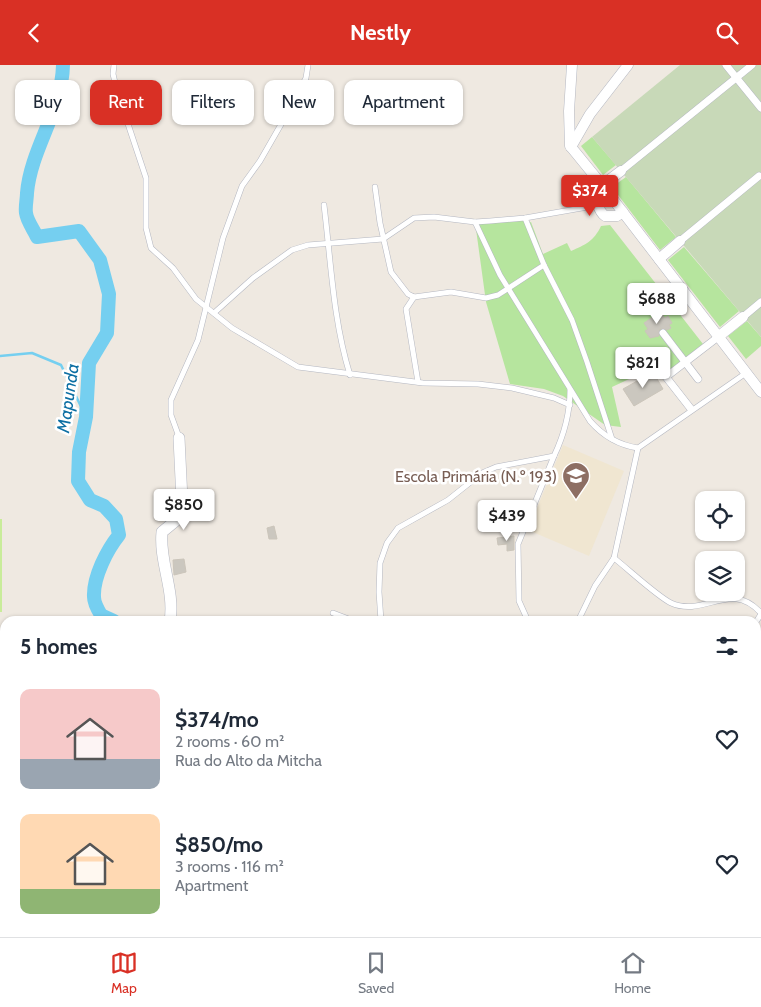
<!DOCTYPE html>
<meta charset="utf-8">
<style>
body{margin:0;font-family:Cabin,sans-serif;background:#f6f6f7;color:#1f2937;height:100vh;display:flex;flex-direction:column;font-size:19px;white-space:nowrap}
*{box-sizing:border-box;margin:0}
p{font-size:16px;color:#747a83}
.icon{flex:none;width:28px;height:28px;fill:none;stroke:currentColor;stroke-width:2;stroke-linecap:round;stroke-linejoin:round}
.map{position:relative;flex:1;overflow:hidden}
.drawer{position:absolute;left:0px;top:551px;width:761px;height:321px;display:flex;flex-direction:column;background:#fff;border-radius:15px 15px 0 0;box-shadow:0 1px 4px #0004}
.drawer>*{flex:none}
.hud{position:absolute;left:15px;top:15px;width:500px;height:45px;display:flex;gap:10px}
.tools{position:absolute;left:695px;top:426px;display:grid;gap:10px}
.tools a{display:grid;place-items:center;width:50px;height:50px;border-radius:10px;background:#fff;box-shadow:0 1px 4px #0004;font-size:25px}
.price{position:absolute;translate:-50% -42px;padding:0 11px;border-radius:5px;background:#fff;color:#222;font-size:16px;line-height:32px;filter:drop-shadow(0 1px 2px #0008)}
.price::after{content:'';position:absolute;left:50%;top:30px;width:15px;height:11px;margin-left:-8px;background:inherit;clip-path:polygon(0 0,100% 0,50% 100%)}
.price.selected{background:#d93025;color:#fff}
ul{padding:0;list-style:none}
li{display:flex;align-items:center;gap:15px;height:125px;padding:0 20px}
li span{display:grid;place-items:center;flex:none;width:140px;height:100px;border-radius:10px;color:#555}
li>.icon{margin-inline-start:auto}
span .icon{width:60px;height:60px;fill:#fffc;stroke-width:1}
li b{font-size:21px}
h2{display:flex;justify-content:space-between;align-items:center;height:60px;padding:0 20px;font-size:21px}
.pill{padding:0 18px;border-radius:10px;background:#fff;box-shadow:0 1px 4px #0004;font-size:18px;line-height:45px}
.pill.selected{background:#d93025;color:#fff}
header{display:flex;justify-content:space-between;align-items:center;height:65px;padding:0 20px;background:#d93025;color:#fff;font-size:22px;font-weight:800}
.tabs{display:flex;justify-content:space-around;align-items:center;height:70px;border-top:1px solid #e0e1e3;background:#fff;font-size:14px;color:#747a83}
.tabs a{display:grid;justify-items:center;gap:2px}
.tabs .selected{color:#d93025}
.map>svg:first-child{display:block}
</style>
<header><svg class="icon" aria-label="back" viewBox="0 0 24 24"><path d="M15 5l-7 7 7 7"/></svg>Nestly<svg class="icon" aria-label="search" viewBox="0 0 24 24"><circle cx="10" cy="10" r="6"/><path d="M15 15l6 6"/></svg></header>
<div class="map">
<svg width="761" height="872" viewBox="0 0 761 872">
<rect width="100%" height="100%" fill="#efe9e1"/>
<path fill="#f0e6d1" d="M563,380l61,26 -35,85 -61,-26z"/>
<path fill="#f5dfe0" d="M0,666l5,3v42l-5,-1z"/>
<g fill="#b6e59e">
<path d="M592,72l24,28 -13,10 -22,-29z"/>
<path d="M626,112l50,60 -16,13 -48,-63z"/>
<path d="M525,153l2,5 4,-1 12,32 24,-11 4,8c14,-6 23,-10 30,-25l9,-1 93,119 -38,30 -8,-8 -45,21 9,40 -16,-2 -42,-29 -19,-7 -34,-5 -24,-82 -11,-80z"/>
<path d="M684,182l55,64 -19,16 -52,-67z"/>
<path d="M747,256l14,16v9l-15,13 -18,-23z"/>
</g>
<path fill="#c8d9b8" d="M680,0h81v272l-169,-200z"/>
<rect fill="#c9ec9a" x="0" y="454" width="2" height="93"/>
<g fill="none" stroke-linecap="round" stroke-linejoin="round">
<g stroke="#75cff0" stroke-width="2.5">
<path d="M0,291l32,-3 29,12 25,52"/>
<path d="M724,868l2,4"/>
</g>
<g stroke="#75cff0" stroke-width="14">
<path d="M63,0c-1,46 -32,83 -36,128 0,6 -2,14 -1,20 1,8 8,17 11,24l42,-6 21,29 9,34 -2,39 -18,30 -3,54 -7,35 -1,29 12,19 14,6 12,13 3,16c-12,15 -26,42 -25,62 0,6 4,13 7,18l13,6"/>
<path d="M64,868l3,4"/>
</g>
</g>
<g fill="#cbc7bf" stroke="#cbc5ba">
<path d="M660,247l5,6 3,-2 4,7 -3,2 2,3 -4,2 -7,-1 -1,7 -9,2 -5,-7 3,-2 -4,-6z"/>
<path d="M653,307l10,17 -29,17 -11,-17z"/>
<path d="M274,461l3,13h-8l-2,-11z"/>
<path d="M514,471v14l-7,1v-7l-9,1 -1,-7z"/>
<path d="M184,494l2,13 -12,3 -1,-15z"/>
</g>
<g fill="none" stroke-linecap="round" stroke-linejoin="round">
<defs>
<g id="service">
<path d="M114,0l-1,9 4,17 29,87v50l5,20 22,20 23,31 36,29 66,39 125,16 55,1 34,4 42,10 16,7"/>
<path d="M375,122l5,36 11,49 17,22 6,3 37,-5 35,6 12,-3 46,-30"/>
<path d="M324,140c7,57 9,115 26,170"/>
<path d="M525,153l19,47 28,55 15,42 25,77"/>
<path d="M475,157l25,53 90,146c13,15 28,24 48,27"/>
<path d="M414,232l-8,12 12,73"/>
<path d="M214,248l39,-35 39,-28 16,-5 75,-6 31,-21 20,-1 41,5 15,-1 35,-3 74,-13"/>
<path d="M179,372l-8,-22v-15l27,-60 25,-102 19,-52 18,-25 27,-47 19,-36 2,-13"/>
<path d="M614,493c14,11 43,38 57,45 34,15 59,-24 90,10"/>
<path d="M333,548l21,8"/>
<path d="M381,556l-2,-29 1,-29 7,-20 11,-15 50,-28 34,-27 14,-6 58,-11c10,-21 16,-43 16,-66"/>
<path d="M528,556l-9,-20 -1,-57 36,-88"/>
<path d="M578,556l17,-35 19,-28 24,-110 108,-75"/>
<path d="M756,557l5,-8"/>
<path d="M756,586l5,11"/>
<path d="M756,684l5,-2"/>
</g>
<g id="pedestrian">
<path d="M726,0l35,43"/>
<path d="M621,106l131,-106"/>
<path d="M680,176l79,-65"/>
<path d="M743,252l18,-15"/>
<path d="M663,268l35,46"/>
<path d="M691,344l-25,-32 52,-40"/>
</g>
<g id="minor">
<path d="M570,81l-1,-35 3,-46"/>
<path d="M571,82l31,38 159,207"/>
<path d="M571,82l19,-33 38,-49"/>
<path d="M621,106l-24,18c-3,8 2,23 8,27h12l6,-4"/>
<path d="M659,194l21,-18"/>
<path d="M718,272l25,-20"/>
<path d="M756,702l5,3"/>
<path d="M0,806l5,27"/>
<path d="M17,868l3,4"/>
<path d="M484,868l3,4"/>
<path d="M606,868l3,4"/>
</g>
<path id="tertiary" d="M170,556c5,-31 -11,-59 -8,-89l17,-14 3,-18 -3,-62"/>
<path id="secondary" d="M402,872l4,-4"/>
<g id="primary">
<path d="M756,607l5,-2"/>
<path d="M0,795h5"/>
</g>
</defs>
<use href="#service" stroke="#b4b7c1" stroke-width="6"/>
<use href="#pedestrian" stroke="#b4b7c1" stroke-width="8"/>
<use href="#minor" stroke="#b4b7c1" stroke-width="11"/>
<use href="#tertiary" stroke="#b4b7c1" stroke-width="12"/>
<use href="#secondary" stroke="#b4b7c1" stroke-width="15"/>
<use href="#primary" stroke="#c9c9c9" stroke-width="16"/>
<use href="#service" stroke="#fff" stroke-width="5"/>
<use href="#pedestrian" stroke="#fff" stroke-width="7"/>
<use href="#minor" stroke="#fff" stroke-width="10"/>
<use href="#tertiary" stroke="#fff" stroke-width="11"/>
<use href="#secondary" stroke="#fff" stroke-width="14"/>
<use href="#primary" stroke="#f2d163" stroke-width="15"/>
</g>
<defs>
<symbol id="school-pin" viewBox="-11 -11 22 30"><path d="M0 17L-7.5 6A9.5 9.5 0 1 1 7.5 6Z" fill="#8d6e63" stroke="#fff"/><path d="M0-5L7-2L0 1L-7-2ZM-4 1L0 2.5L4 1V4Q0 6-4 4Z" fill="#fff"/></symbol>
</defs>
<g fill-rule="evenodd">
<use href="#school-pin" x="560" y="395" width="32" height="43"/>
</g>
<g text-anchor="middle" stroke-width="5" stroke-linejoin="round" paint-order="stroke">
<g font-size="16" fill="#785e54" stroke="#fff" text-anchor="end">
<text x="557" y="417">Escola Primária (N.º 193)</text>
</g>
<g font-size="18" font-style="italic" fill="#0d6fa3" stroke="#fff">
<text transform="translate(68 333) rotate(-82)" y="6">Mapunda</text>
</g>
</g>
</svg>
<div class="tools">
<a><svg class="icon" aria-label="locate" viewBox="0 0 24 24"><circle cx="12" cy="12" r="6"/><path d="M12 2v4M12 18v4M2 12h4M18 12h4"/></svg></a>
<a><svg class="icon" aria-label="layers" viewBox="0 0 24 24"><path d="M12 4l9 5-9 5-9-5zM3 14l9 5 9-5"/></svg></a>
</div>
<b class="price selected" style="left:590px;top:152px">$374</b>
<b class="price" style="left:657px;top:260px">$688</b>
<b class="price" style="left:643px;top:324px">$821</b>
<b class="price" style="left:184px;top:466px">$850</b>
<b class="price" style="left:507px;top:477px">$439</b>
<div class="hud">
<a class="pill">Buy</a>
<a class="pill selected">Rent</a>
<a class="pill">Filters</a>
<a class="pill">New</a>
<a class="pill">Apartment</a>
</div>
<section class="drawer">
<h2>5 homes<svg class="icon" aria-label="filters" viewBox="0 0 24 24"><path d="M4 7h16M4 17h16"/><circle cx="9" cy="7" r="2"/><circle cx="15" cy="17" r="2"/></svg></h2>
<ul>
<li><span style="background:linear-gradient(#f6c9c9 70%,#9aa5b1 0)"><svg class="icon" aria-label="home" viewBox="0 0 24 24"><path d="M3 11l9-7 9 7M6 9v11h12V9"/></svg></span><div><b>$374/mo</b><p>2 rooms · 60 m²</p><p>Rua do Alto da Mitcha</p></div><svg class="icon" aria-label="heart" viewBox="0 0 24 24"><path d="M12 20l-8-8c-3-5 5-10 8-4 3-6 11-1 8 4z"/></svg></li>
<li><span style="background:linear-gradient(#ffd9b3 75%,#8fb573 0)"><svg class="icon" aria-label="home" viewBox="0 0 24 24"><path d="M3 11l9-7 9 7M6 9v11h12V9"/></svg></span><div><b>$850/mo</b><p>3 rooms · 116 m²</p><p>Apartment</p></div><svg class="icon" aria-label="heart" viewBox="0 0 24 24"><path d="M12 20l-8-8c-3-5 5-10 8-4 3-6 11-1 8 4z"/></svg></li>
</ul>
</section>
</div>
<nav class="tabs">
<a class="selected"><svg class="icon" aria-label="map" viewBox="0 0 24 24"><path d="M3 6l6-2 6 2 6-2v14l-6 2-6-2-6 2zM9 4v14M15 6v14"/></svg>Map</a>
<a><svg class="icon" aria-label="saved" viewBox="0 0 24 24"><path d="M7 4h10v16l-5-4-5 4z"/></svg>Saved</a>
<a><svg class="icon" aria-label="home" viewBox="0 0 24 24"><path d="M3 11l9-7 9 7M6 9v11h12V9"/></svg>Home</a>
</nav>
